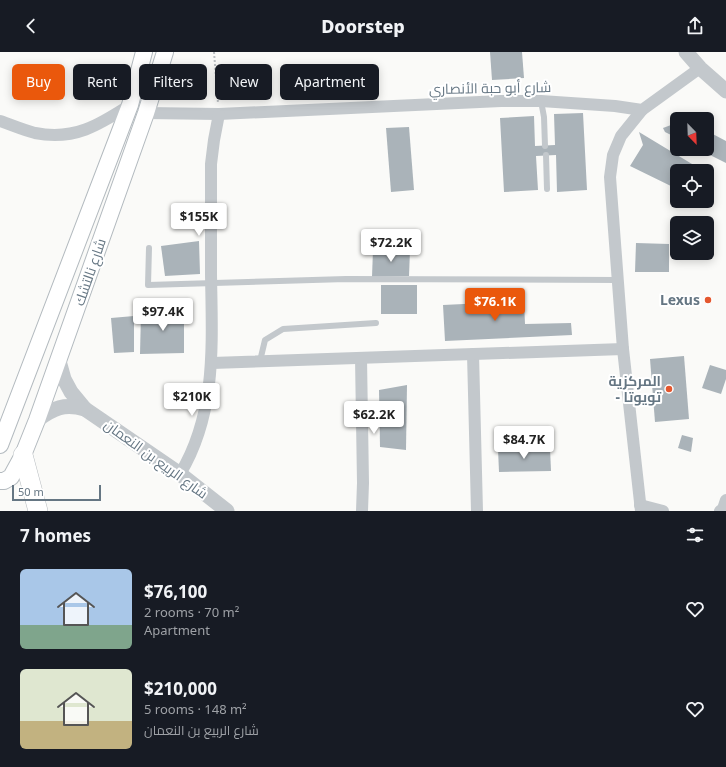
<!DOCTYPE html>
<meta charset="utf-8">
<style>
body{margin:0;font-family:"Noto Sans",Cairo,sans-serif;background:#20242c;color:#f1f3f6;height:100vh;display:flex;flex-direction:column;font-size:15px;white-space:nowrap}
*{box-sizing:border-box;margin:0}
p{font-size:13px;color:#9ea1a6}
.icon{flex:none;width:22px;height:22px;fill:none;stroke:currentColor;stroke-width:2;stroke-linecap:round;stroke-linejoin:round}
.map{position:relative;height:459px;overflow:hidden}
.side{display:flex;flex-direction:column;background:#171b24;flex:1}
.side>*{flex:none}
.guide{position:absolute;left:12px;top:12px;width:400px;height:36px;display:flex;gap:8px}
.needle{width:26px;rotate:157deg}
.fabs{position:absolute;left:670px;top:60px;display:grid;gap:8px}
.fabs a{display:grid;place-items:center;width:44px;height:44px;border-radius:6px;background:#171b24;box-shadow:0 2px 10px #0003;font-size:20px}
.scale{position:absolute;left:12px;bottom:10px;width:89px;box-sizing:border-box;padding-left:4px;border:2px solid #657683;border-top:0;font-size:11px;line-height:14px;white-space:nowrap;color:#657683;-webkit-text-stroke:3px #fff;paint-order:stroke}
.price{position:absolute;translate:-50% -34px;padding:0 9px;border-radius:4px;background:#fff;color:#222;font-size:13px;line-height:26px;filter:drop-shadow(0 1px 2px #0008)}
.price::after{content:'';position:absolute;left:50%;top:24px;width:12px;height:9px;margin-left:-6px;background:inherit;clip-path:polygon(0 0,100% 0,50% 100%)}
.price.current{background:#ea580c;color:#fff}
ul{padding:0;list-style:none}
li{display:flex;align-items:center;gap:12px;height:100px;padding:0 20px}
li span{display:grid;place-items:center;flex:none;width:112px;height:80px;border-radius:6px;color:#555}
li>.icon{margin-inline-start:auto}
span .icon{width:48px;height:48px;fill:#fffc;stroke-width:1}
li b{font-size:17px}
h2{display:flex;justify-content:space-between;align-items:center;height:48px;padding:0 20px;font-size:17px}
.tag{padding:0 14px;border-radius:6px;background:#171b24;box-shadow:0 2px 10px #0003;font-size:14px;line-height:36px}
.tag.current{background:#ea580c;color:#fff}
header{display:flex;justify-content:space-between;align-items:center;height:52px;padding:0 20px;background:#171b24;font-size:18px;font-weight:800}
.map>svg:first-child{display:block}
</style>
<header><svg class="icon" aria-label="back" viewBox="0 0 24 24"><path d="M15 5l-7 7 7 7"/></svg>Doorstep<svg class="icon" aria-label="share" viewBox="0 0 24 24"><path d="M12 15V3M7 8l5-5 5 5M5 13v7h14v-7"/></svg></header>
<div class="map">
<svg width="726" height="459" viewBox="0 0 726 459">
<rect width="100%" height="100%" fill="#fafaf8"/>
<g fill="#aab3b9">
<path d="M490,0h32l2,26 -32,2z"/>
<path d="M583,61l4,77 -30,2 -1,-37 -20,1 2,34 -34,2 -4,-74 34,-2 1,30 20,-1 -1,-31z"/>
<path d="M671,73h6v13l-12,-6 -2,-4z"/>
<path d="M409,75l5,63 -23,2 -5,-64z"/>
<path d="M707,79l19,10v22l-28,-14h9z"/>
<path d="M639,80l58,35 -3,4h-17v18l-47,-23 13,-21z"/>
<path d="M199,189l1,33 -35,2 -4,-30z"/>
<path d="M636,191l33,1v28h-34z"/>
<path d="M373,198h37l-1,26 -37,1z"/>
<rect x="381" y="233" width="36" height="29"/>
<path d="M524,249l1,23 46,-1 1,12 -127,6 -2,-36z"/>
<path d="M184,257v44l-44,1 1,-41z"/>
<path d="M134,264v36l-20,1 -3,-35z"/>
<path d="M684,304l5,63 -34,3 -5,-63z"/>
<path d="M710,313l16,5v9l-5,15 -19,-6z"/>
<path d="M407,333l-1,65 -26,-3 -1,-57z"/>
<path d="M682,383l11,3 -2,14 -13,-4z"/>
<path d="M550,396l1,23 -52,1 -1,-23z"/>
</g>
<g fill="none" stroke-linecap="round" stroke-linejoin="round">
<defs>
<g id="secondary">
<path d="M0,393l130,-340 14,-53"/>
<path d="M0,429h4l7,-4 12,-22 14,-35 109,-307 19,-61"/>
</g>
<path id="trunk" d="M23,403l15,56"/>
</defs>
<use href="#secondary" stroke="#b3babf" stroke-width="18"/>
<use href="#trunk" stroke="#b4b9bd" stroke-width="20"/>
<path stroke="#bbbfc2" stroke-width="2" stroke-dasharray="2 2" stroke-linecap="butt" d="M214,0l4,51"/>
<g stroke="#c3c8cc" stroke-width="6">
<path d="M541,49l3,16 1,29"/>
<path d="M546,103l1,34"/>
<path d="M149,196l-1,37 198,-6 272,1"/>
<path d="M260,309l5,-21 18,-11 93,-6"/>
</g>
<g stroke="#c3c8cc" stroke-width="12">
<path d="M146,61l73,1 282,-13h40l74,5 27,4 58,-42"/>
<path d="M0,69c12,4 23,9 35,12 39,8 64,-8 95,-28"/>
<path d="M473,302l4,157"/>
<path d="M361,306l2,125 -1,28"/>
<path d="M212,311l411,-14"/>
<path d="M180,422c37,-61 32,-131 31,-200 0,-37 0,-73 0,-110l3,-24 5,-26"/>
<path d="M640,453l23,6"/>
<path d="M641,459l-18,-162 -13,-172 3,-22 8,-19 21,-26"/>
<path d="M720,459l3,-2 3,-9"/>
</g>
<g stroke="#c3c8cc" stroke-width="15">
<path d="M686,0l14,16 26,23"/>
<path d="M59,309l5,18 7,13 14,17 95,65 47,37"/>
<path d="M37,368c17,-12 27,-17 48,-11"/>
</g>
<use href="#secondary" stroke="#fff" stroke-width="16"/>
<use href="#trunk" stroke="#fff" stroke-width="19"/>
</g>
<g fill="#e4572e" stroke="#fff" stroke-width="1.5">
<circle cx="708" cy="248" r="4"/>
<circle cx="669" cy="337" r="4"/>
</g>
<g text-anchor="middle" stroke-width="4" stroke-linejoin="round" paint-order="stroke">
<g font-size="14" fill="#657683" stroke="#fff">
<text transform="translate(490 36) rotate(-1)" y="5">شارع أبو حبة الأنصاري</text>
<text transform="translate(90 220) rotate(-71)" y="5">شارع نالتشك</text>
<text transform="translate(156 407) rotate(36)" y="5">شارع الربيع بن النعمان</text>
</g>
<g font-size="14" font-weight="bold" fill="#657683" stroke="#fff" text-anchor="end">
<text x="700" y="253">Lexus</text>
<text x="661" y="334">المركزية<tspan x="661" dy="16">- تويوتا</tspan></text>
</g>
</g>
</svg>
<div class="fabs">
<a><svg class="needle" viewBox="-14 -14 28 28"><path d="M0-13l5 13h-10z" fill="#e53935"/><path d="M0 13l5-13h-10z" fill="#9ea1a6"/></svg></a>
<a><svg class="icon" aria-label="locate" viewBox="0 0 24 24"><circle cx="12" cy="12" r="6"/><path d="M12 2v4M12 18v4M2 12h4M18 12h4"/></svg></a>
<a><svg class="icon" aria-label="layers" viewBox="0 0 24 24"><path d="M12 4l9 5-9 5-9-5zM3 14l9 5 9-5"/></svg></a>
</div>
<div class="scale">50 m</div>
<b class="price" style="left:199px;top:185px">$155K</b>
<b class="price" style="left:391px;top:211px">$72.2K</b>
<b class="price current" style="left:495px;top:270px">$76.1K</b>
<b class="price" style="left:163px;top:280px">$97.4K</b>
<b class="price" style="left:192px;top:365px">$210K</b>
<b class="price" style="left:374px;top:383px">$62.2K</b>
<b class="price" style="left:524px;top:408px">$84.7K</b>
<div class="guide">
<a class="tag current">Buy</a>
<a class="tag">Rent</a>
<a class="tag">Filters</a>
<a class="tag">New</a>
<a class="tag">Apartment</a>
</div>
</div>
<section class="side">
<h2>7 homes<svg class="icon" aria-label="filters" viewBox="0 0 24 24"><path d="M4 7h16M4 17h16"/><circle cx="9" cy="7" r="2"/><circle cx="15" cy="17" r="2"/></svg></h2>
<ul>
<li><span style="background:linear-gradient(#a9c7e8 70%,#7fa58c 0)"><svg class="icon" aria-label="home" viewBox="0 0 24 24"><path d="M3 11l9-7 9 7M6 9v11h12V9"/></svg></span><div><b>$76,100</b><p>2 rooms · 70 m²</p><p>Apartment</p></div><svg class="icon" aria-label="heart" viewBox="0 0 24 24"><path d="M12 20l-8-8c-3-5 5-10 8-4 3-6 11-1 8 4z"/></svg></li>
<li><span style="background:linear-gradient(#dfe7d0 65%,#c2b280 0)"><svg class="icon" aria-label="home" viewBox="0 0 24 24"><path d="M3 11l9-7 9 7M6 9v11h12V9"/></svg></span><div><b>$210,000</b><p>5 rooms · 148 m²</p><p>شارع الربيع بن النعمان</p></div><svg class="icon" aria-label="heart" viewBox="0 0 24 24"><path d="M12 20l-8-8c-3-5 5-10 8-4 3-6 11-1 8 4z"/></svg></li>
</ul>
</section>
